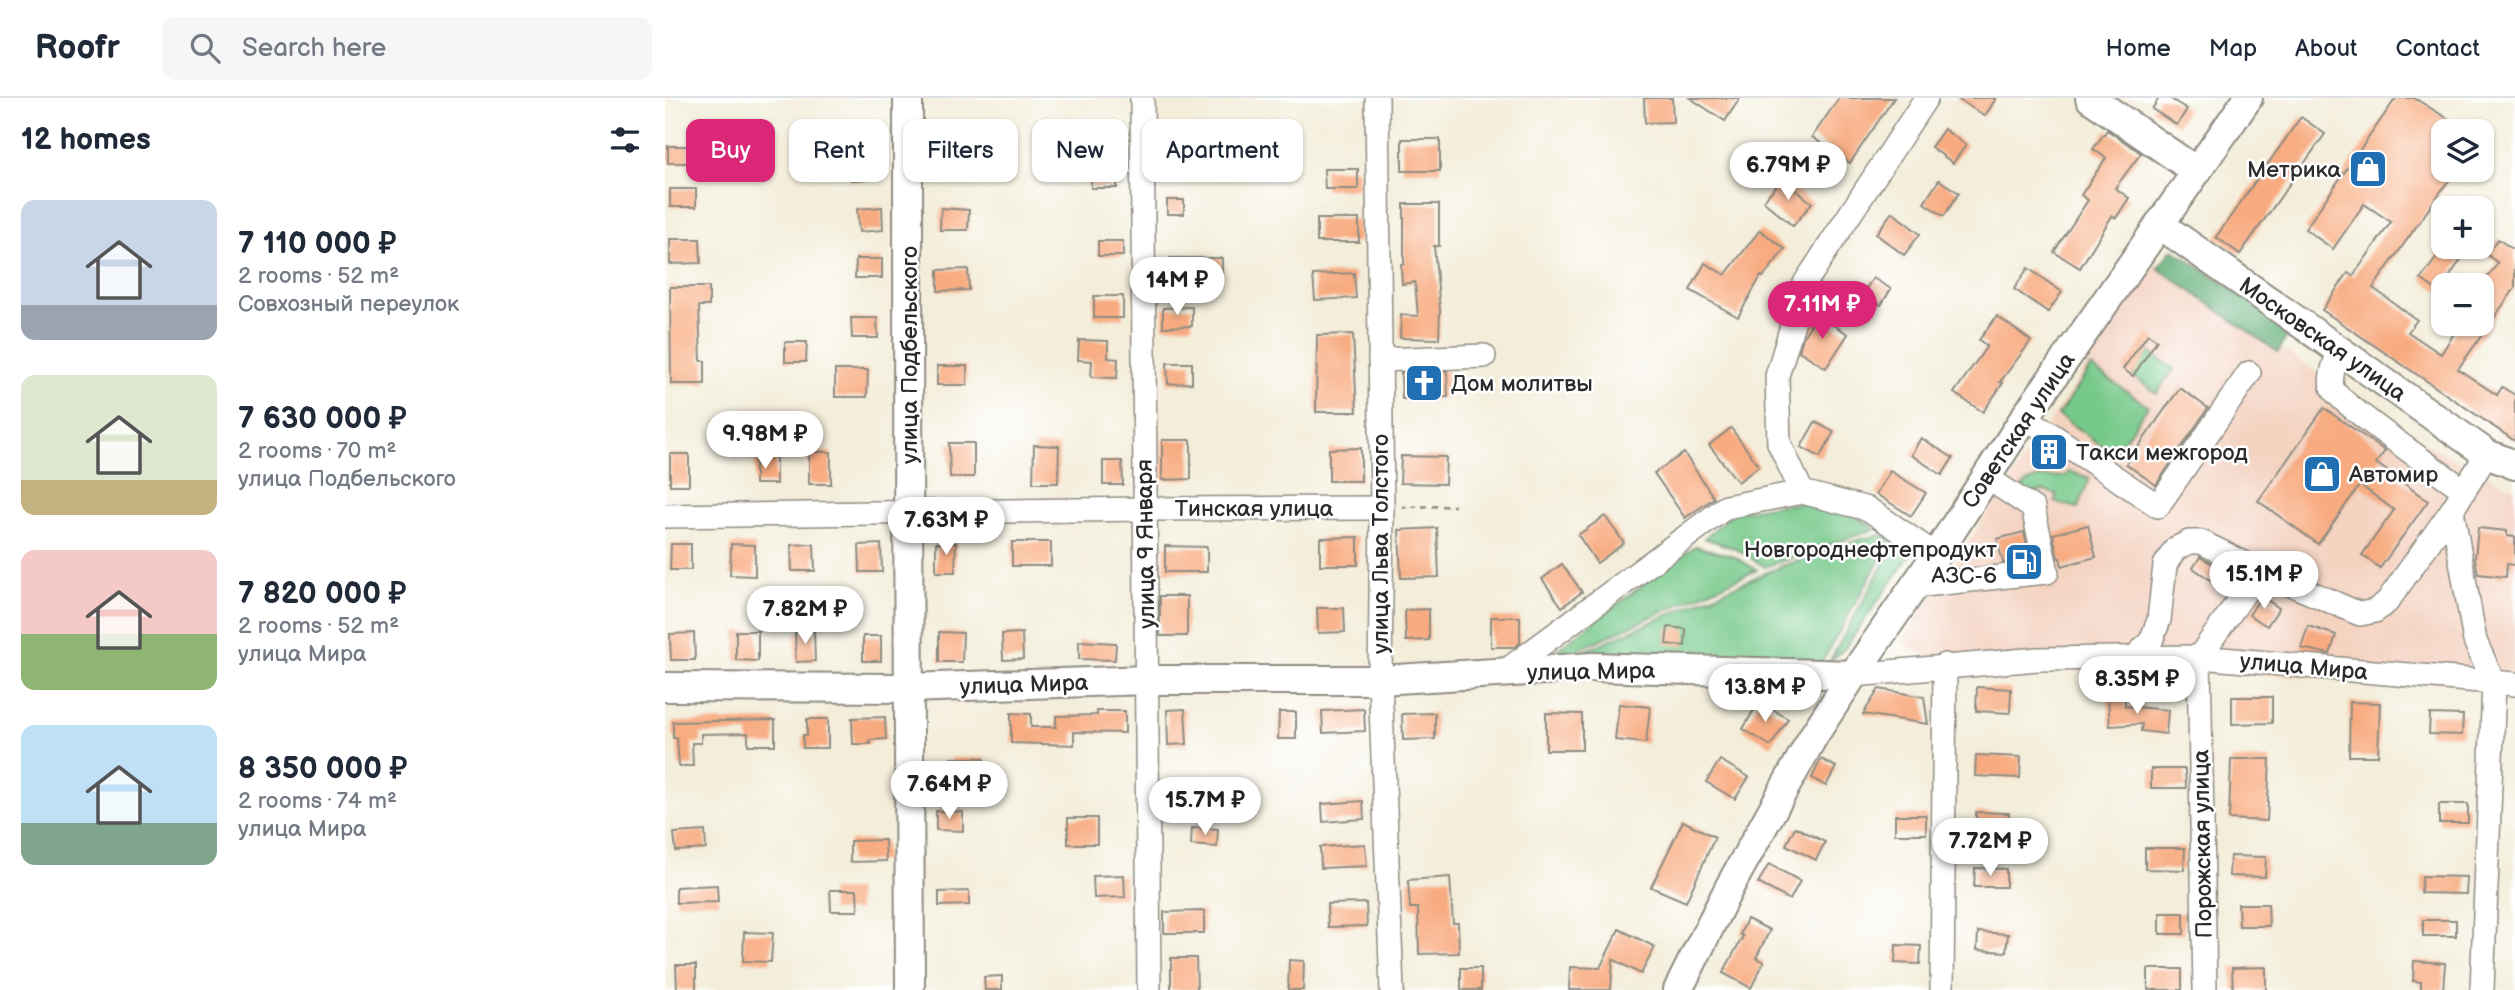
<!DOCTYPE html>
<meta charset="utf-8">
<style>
body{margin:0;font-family:"Balsamiq Sans",sans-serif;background:#f6f6f7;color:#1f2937;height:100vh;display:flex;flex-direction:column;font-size:26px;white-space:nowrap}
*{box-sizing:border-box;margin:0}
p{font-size:23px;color:#747a83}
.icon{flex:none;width:38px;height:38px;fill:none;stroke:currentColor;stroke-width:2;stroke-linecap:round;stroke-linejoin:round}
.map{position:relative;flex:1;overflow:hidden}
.details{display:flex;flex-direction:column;background:#fff;width:665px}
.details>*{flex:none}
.guide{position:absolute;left:21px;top:21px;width:665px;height:63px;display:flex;gap:14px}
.fabs{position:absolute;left:1766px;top:21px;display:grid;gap:14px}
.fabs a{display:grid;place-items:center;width:63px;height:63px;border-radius:14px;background:#fff;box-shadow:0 2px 5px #0004;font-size:35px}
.price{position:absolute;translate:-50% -60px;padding:0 16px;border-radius:24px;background:#fff;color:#222;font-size:23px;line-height:46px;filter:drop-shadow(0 2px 4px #0008)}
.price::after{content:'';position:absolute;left:50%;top:42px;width:21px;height:16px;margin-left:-10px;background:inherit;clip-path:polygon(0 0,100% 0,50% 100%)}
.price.on{background:#db2777;color:#fff}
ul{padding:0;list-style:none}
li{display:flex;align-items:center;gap:21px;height:175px;padding:0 21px}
li span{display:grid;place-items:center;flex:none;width:196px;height:140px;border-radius:14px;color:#555}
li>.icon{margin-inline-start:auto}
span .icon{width:84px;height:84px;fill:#fffc;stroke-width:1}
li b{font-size:30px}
h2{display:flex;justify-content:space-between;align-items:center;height:84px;padding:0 21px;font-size:30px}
.pill{padding:0 24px;border-radius:14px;background:#fff;box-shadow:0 2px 5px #0004;font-size:24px;line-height:63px}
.pill.on{background:#db2777;color:#fff}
header{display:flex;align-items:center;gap:42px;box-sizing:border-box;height:98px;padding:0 35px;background:#fff;border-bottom:2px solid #e0e1e3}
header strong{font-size:33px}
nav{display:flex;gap:38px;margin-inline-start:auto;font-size:24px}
.search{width:490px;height:63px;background:#f6f6f7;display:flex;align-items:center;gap:18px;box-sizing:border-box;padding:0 24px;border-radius:14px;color:#747a83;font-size:26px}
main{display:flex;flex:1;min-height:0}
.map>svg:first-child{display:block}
</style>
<header>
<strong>Roofr</strong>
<div class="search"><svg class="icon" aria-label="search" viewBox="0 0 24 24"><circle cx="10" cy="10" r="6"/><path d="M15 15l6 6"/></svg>Search here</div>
<nav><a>Home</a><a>Map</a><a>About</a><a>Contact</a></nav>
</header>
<main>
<section class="details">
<h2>12 homes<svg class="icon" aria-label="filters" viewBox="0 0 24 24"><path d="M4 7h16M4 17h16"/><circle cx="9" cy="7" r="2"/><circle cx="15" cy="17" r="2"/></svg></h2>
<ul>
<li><span style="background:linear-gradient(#c9d6e8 75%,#9aa5b1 0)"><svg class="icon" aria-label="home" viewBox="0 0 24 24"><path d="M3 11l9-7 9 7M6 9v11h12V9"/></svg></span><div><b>7 110 000 ₽</b><p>2 rooms · 52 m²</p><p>Совхозный переулок</p></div></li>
<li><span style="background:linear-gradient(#dfe7d0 75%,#c2b280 0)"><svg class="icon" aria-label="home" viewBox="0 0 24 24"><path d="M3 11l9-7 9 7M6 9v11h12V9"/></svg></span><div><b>7 630 000 ₽</b><p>2 rooms · 70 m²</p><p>улица Подбельского</p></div></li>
<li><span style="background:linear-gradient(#f6c9c9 60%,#8fb573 0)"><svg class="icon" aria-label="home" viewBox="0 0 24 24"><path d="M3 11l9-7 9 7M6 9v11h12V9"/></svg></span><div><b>7 820 000 ₽</b><p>2 rooms · 52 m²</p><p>улица Мира</p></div></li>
<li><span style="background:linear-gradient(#bfe0f5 70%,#7fa58c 0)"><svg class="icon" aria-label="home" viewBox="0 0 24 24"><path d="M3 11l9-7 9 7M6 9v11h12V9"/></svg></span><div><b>8 350 000 ₽</b><p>2 rooms · 74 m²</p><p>улица Мира</p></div></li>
</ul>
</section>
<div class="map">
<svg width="1850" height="892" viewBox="0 0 1850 892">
<rect width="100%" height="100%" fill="#fff"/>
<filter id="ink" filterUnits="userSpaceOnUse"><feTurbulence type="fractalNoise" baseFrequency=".0143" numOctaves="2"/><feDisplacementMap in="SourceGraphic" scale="14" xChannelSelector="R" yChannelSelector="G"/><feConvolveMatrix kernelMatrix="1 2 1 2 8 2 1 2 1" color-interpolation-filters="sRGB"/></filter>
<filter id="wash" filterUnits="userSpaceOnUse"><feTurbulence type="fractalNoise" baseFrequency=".00686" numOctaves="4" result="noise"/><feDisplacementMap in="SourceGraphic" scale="28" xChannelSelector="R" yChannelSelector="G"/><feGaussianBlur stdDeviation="1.57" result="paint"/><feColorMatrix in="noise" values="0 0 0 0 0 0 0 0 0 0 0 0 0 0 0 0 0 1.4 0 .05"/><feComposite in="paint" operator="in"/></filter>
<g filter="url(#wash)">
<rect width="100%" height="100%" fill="#f3edd9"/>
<path fill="#f4d3c1" d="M1492,164l247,171 111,56v195l-570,-19 -44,-23z"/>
<g fill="#77c98a" stroke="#517a5a" stroke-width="2">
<path d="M1477,249l32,22 -17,24 -24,-17z"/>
<path d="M1426,269l57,39 -34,48 -56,-39z"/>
<path d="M1404,374l21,6 -12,30 -23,-6 2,-7c-11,-5 -17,-5 -27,0l-11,-4c10,-16 30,-13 46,-15z"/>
<path d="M1149,404l40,14 21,13 -110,38 -29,-18 -32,-11 29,-25 37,-7z"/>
<path d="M1218,437l8,5 -69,122 -261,-1 221,-95 79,-27z"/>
<path d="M1232,442l15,13 -68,96 -15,13z"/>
<path d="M1030,448l38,10 24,14 -198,88 -12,-1z"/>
</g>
<path fill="#61ad76" stroke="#466c50" stroke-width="2" d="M1507,151l108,71 6,18 -8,14 -120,-84z"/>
<g id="blocks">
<g fill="#f8ab80">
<path d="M979,0h28l1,24 -28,1z"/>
<path d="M1025,0h50l-15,23z"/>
<path d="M1174,0h55l-44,65 -38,-26z"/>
<path d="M1291,0h40l-11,18z"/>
<path d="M1494,0h10l18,11 -10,16 -25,-16z"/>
<path d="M1731,0h18l54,33h-25v39h13l-83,118 44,32 -9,12 33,22 19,-30h21v-39l17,-22 -12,-9 12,-15 17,12v37l-57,81 39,26 5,-8 13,8v46l-193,-131 26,-37 5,3 38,-54 -27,-18 -31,45 -28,-20z"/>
<path d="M1636,19l24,17 -85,120 -24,-17z"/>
<path d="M1279,31l22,16 -13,18 -22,-16z"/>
<path d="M1442,32l34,23 -26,35 14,10 -13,20 -4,-2 -32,52 -26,-16 34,-52 -7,-5 25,-37 -13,-9z"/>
<rect x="737" y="41" width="38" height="32"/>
<path d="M498,42l38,1v18h-38z"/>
<path d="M279,47l36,1v22h-36z"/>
<path d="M3,48h21l-1,17h-20z"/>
<path d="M216,60l1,21 -31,1v-21z"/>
<path d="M659,71h34v20h-33z"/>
<path d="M426,73l26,1v16h-26z"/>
<path d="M1117,81l30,24 -19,23 -30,-25z"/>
<path d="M1274,82l20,13 -15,23 -20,-13z"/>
<rect x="5" y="91" width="26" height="18"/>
<rect x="502" y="102" width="17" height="14"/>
<path d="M739,106h35v42h-5l6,64 -1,29 -39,-1 1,-23 17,1 -3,-34 -13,2 -1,-20h3z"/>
<path d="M217,109l1,23 -24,2 -2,-23z"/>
<path d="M276,110l28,2 -1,20h-28z"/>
<path d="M1227,114l28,22 -16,21 -28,-21z"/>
<rect x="652" y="121" width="42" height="23"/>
<path d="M1095,132l25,19 -22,28 -2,-1 -23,41 -48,-27 15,-27 20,12z"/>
<path d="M5,141h30l1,24 -31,1z"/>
<rect x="433" y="143" width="25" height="15"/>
<path d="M1779,149h15l7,5 -27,40 -18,-13z"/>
<rect x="505" y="160" width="52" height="21"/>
<path d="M191,161h26v19h-27z"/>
<path d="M1363,170l34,24 -14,20 -34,-23z"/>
<path d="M303,171l1,21 -31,1v-21z"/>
<path d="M689,175l2,25 -41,2 -2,-25z"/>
<path d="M1208,180l18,11 -10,16 -18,-12z"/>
<path d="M5,189h39v19h-10l2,55h4v23h-34z"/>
<rect x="429" y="198" width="29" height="22"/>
<path d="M527,209v19l-29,1v-19z"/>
<path d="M1152,217l31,19 -22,34 -27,-17 4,-14z"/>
<path d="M1332,218l34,25 -31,41 3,1 -20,29 -29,-19 33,-47 -8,-6z"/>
<path d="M186,220h26l1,20h-26z"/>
<path d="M688,236l4,78h-41l1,-77z"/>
<path d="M1483,236l9,6 -24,36 -10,-7z"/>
<path d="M414,242l29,1v17l10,1 -1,19 -26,-1 1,-16 -14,-1z"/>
<path d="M120,244h22l-1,20h-21z"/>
<path d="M502,265h25v20l-24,1z"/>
<rect x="272" y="268" width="30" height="19"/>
<path d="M170,272h33l-1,27h-32z"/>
<path d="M782,273l1,26 -46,2 -1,-26z"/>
<path d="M1515,290l28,20 -52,77 -30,-21z"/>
<path d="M1659,310l61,43 -9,12 52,38 -48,67 -18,-13 32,-45 -34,-25 -42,59 -60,-43z"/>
<path d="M1150,324l19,10 -14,25 -19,-10z"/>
<path d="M1066,330l28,38 -21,16 -29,-37z"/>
<path d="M1256,340l32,20 -11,17 -31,-20z"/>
<path d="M497,342h29v39l-29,1z"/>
<path d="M284,345h25v34h-24z"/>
<path d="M369,347l25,1 -1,37h-25z"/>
<path d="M696,350v33h-32v-32z"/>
<rect x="144" y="354" width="22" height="32"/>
<path d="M1019,355l30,45 -29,20 -31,-45z"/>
<rect x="5" y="356" width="19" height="31"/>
<path d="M736,358l45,1 -1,27 -45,-1z"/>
<rect x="90" y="359" width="21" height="27"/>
<path d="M438,363h19l1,24h-20z"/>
<path d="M1225,373l36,22 -15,23 -35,-22z"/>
<path d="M940,418l19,27 -27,20 -19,-28z"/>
<path d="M1423,427l8,32 -34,9 -2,-8h-2l-5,-24z"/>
<path d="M772,430l2,49 -38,1 -2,-48z"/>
<path d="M1813,430l29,3v5l8,1v28l-8,-1 -1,13 -28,-3 -3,-16z"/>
<path d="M1359,434l6,28 -27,3 -6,-24z"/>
<path d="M693,439v28h-38v-27z"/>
<rect x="347" y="444" width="39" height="24"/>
<path d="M271,445h20l-1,29h-19z"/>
<path d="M6,446h20v26h-21z"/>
<path d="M66,446l24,1v31l-25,-1z"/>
<path d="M149,446l1,27h-23l-1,-26z"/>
<path d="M216,446l1,28h-22l-1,-27z"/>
<path d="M500,448l42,1v25h-42z"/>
<path d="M1535,459l38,21 -10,14 -35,-24z"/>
<path d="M897,466l20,28 -20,15 -20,-28z"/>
<rect x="495" y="498" width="27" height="40"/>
<path d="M1596,498l18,12 -12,18 -18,-11z"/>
<path d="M652,510h27l1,24 -27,1z"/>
<path d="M764,511v31l-23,1 -1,-31z"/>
<path d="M826,519h29v26l-5,4h-24z"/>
<path d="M1643,528l28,9 -6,19 -29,-6z"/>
<path d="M1003,529l18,2 -1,17 -19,-2z"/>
<path d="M71,533h22v30l-22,-1z"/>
<path d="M149,533l1,30 -19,1 -1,-30z"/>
<path d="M274,534l24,1 -1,29h-23z"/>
<path d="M29,535l1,27h-24l-1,-26z"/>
<path d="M357,535l1,26 -20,1 -1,-26z"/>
<rect x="198" y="538" width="18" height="25"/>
<path d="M414,543l37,2 -1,17 -36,-1z"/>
<path d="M1312,589l34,2 -1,24 -34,-2z"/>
<path d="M1214,591l45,8 4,27 -65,-10z"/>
<path d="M1460,599v9l43,4 -2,24 -25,-3 1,-7 -32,2 -2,-28z"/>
<path d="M1567,599h40v26l-40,1z"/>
<path d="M1094,603l29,18 -17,27 -28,-17z"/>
<path d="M1685,604l30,1 -2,53h-29z"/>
<path d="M954,606l31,3 -4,36 -31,-3z"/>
<path d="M520,611l2,35 -19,1 -1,-35z"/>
<path d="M699,611l1,22 -42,2 -1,-22z"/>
<path d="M432,613h28v22l-51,-1v13l-63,-2v-30l20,1v13h25v-11l41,-1z"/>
<path d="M614,614h17v27h-18z"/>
<path d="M770,615v26l-32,1 -1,-26z"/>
<path d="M881,615l36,1v36h-36z"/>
<path d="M1765,616l33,1 -1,20 -33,-1z"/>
<path d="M220,619l1,22 -16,1 1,4h-18l-1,-26z"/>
<path d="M142,621h21v29h-25v-13h4z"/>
<path d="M110,622v25h-27v-12l-47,1v9h-9l1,23h-14l-2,-28h-4v-16z"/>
<path d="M1311,657l45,2 -1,21 -45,-2z"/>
<rect x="286" y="660" width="33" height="28"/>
<path d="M1156,661l15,8 -10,19 -14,-8z"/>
<path d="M1566,661h39l-3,62 -38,-2z"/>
<path d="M1055,662l29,17 -14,22 -29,-17z"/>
<path d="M1486,671h34l1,19h-35z"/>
<path d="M698,703l1,18 -41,3 -1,-18z"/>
<rect x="1774" y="706" width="29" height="19"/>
<path d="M271,713l27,1v19l-27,-1z"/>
<path d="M1311,714l33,1 -1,17 -32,-1z"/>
<rect x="1230" y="717" width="31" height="19"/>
<rect x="403" y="720" width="29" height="26"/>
<path d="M1018,723l32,16 -29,65 -35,-15z"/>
<path d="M1130,729l30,15 -9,18 -30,-15z"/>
<path d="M527,730l26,1 -1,18 -26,-2z"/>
<path d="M40,733l1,18 -30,2 -2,-18z"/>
<path d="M220,742l1,21 -36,1v-21z"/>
<path d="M700,746l2,22 -46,2 -1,-21z"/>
<path d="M1480,750h40l-1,22 -39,-1z"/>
<path d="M1565,758l36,1 -1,20 -36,-1z"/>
<path d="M1104,766l31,17 -10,19 -32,-17z"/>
<path d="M1310,770l31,1v18h-32z"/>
<path d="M459,777l1,22 -31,1 -1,-22z"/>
<path d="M1757,778l45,1 -1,17 -45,-1z"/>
<path d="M785,779l3,46h5l1,30 -40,1 -1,-46h-8l-2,-28z"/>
<path d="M52,787l1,17 -42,1v-16z"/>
<path d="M165,792h27l1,21h-27z"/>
<path d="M304,793v14l-30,1v-14z"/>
<path d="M701,805l1,23 -39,1 -1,-23z"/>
<path d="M1573,806h30l1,22h-30z"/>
<path d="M539,813v22h-40v-21z"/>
<rect x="1495" y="815" width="24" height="21"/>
<path d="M1082,821l23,11 -14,28 8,4 -13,26 -28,-15 20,-37 -3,-2z"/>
<rect x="1758" y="822" width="33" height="16"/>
<path d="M954,831l36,18 -14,27 -28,-15 -2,31h-42l1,-23 30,1z"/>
<path d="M79,834l29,1 -2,29 -28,-1z"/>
<path d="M1313,834l30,2 -2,18 -29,-2z"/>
<path d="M1231,847l25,1 -1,18 -25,-1z"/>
<path d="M506,860h25l1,32h-26z"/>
<path d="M624,862l15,1 -1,29h-15z"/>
<path d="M1749,863l31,2 -2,27h-22v-8l-8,-1z"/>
<path d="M11,867h20v25h-19z"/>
<path d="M1601,869v23h-33l-1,-22z"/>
<rect x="796" y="870" width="20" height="22"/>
<rect x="1483" y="871" width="34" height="21"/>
<path d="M337,878v14h-17l-1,-13z"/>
</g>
</g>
</g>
<g filter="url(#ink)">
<use href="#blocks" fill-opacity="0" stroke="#8f8c82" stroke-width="2"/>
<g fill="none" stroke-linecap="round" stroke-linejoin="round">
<defs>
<g id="minor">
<path d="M477,0l7,892"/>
<path d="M712,0l5,410 -2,172 12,310"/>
<path d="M1674,252c-3,11 -10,26 -7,37 4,14 113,89 132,103"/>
<path d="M715,262l104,-4"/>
<path d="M1360,319l133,89 91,-133"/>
<path d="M1137,394l-23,-49 -2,-67 28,-93 121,-185"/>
<path d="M0,418l479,-7 238,-1"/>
<path d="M1250,488l132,-14 -14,-64 -47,-31"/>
<path d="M1469,560l17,-17 8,-21 6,-55 10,-16 14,-7h12l59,29 100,43 15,-3 12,-9 65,-92"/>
<path d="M838,575l223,-166 76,-15 66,17 68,46"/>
<path d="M1188,577l185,-16 161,-2 316,27"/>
<path d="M1277,892l3,-325"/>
<path d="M1540,892l-6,-333 61,-86"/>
<path d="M1817,892l12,-307 -19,-42 -23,-131 35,-56"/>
</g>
<g id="major">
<path d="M243,0c1,297 -1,595 2,892"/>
<path d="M1425,0l106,73"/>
<path d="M1494,126l328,230 28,11"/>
<path d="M0,589l242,1 241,-8h232l213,-13 260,8"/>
<path d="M1013,892l52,-104 84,-151 39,-60 83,-120 89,-138 223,-319"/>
</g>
</defs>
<use href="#minor" stroke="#8f8c82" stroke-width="26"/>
<use href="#major" stroke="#8f8c82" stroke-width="32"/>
<path stroke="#8f8c82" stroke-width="2.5" stroke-dasharray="5 5" stroke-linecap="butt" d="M737,409l53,-1"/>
<use href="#minor" stroke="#fff" stroke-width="23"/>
<use href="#major" stroke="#fff" stroke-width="28"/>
</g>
</g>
<defs>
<symbol id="shop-square" viewBox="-11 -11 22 22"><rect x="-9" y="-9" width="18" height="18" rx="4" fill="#1f6fb2" stroke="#fff"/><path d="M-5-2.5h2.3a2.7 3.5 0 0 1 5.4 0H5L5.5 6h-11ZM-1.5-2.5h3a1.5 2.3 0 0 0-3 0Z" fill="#fff"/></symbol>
<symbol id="church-square" viewBox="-11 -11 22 22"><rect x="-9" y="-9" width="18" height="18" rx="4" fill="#1f6fb2" stroke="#fff"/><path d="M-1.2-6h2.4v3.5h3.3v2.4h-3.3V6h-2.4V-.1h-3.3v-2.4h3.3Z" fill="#fff"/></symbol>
<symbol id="building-square" viewBox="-11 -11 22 22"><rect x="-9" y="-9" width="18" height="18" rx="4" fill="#1f6fb2" stroke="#fff"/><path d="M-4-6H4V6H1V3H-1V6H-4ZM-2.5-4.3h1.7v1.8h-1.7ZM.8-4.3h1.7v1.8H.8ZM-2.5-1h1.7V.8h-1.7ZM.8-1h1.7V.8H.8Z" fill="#fff"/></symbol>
<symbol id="fuel-square" viewBox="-11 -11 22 22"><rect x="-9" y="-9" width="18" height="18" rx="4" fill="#1f6fb2" stroke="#fff"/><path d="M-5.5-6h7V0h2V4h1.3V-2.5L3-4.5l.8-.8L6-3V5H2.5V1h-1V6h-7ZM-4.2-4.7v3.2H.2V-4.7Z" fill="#fff"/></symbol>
</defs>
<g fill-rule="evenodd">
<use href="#shop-square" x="1681" y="49" width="44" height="44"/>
<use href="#church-square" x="737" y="263" width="44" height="44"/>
<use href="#building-square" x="1362" y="332" width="44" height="44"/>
<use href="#shop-square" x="1635" y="354" width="44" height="44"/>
<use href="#fuel-square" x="1337" y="442" width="44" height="44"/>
</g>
<g text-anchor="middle" stroke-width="5" stroke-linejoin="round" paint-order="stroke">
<g font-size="23" fill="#2b2b2b" stroke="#fff" text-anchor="start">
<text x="1676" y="79" text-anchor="end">Метрика</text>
<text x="786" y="293">Дом молитвы</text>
<text x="1411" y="362">Такси межгород</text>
<text x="1684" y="384">Автомир</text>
<text x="1332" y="459" text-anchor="end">Новгороднефтепродукт<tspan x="1332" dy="26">АЗС-6</tspan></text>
</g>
<g font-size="23" fill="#2b2b2b" stroke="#fff">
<text transform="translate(1658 241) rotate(35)" y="8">Московская улица</text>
<text transform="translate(244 257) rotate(-90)" y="8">улица Подбельского</text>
<text transform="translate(1353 332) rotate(-56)" y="8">Советская улица</text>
<text x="589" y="418">Тинская улица</text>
<text transform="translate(480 446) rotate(-91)" y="8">улица 9 Января</text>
<text transform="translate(715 446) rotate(-90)" y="8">улица Льва Толстого</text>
<text transform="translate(1639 568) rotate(5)" y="8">улица Мира</text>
<text transform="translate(926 573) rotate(-1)" y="8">улица Мира</text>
<text transform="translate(359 586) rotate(-2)" y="8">улица Мира</text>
<text transform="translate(1537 746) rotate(-91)" y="8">Порожская улица</text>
</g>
</g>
</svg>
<div class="fabs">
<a><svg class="icon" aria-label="layers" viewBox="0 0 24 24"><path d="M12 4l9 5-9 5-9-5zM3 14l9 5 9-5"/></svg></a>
<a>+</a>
<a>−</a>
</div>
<b class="price" style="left:1123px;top:104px">6.79M ₽</b>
<b class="price" style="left:512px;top:219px">14M ₽</b>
<b class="price on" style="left:1157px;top:243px">7.11M ₽</b>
<b class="price" style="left:100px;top:373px">9.98M ₽</b>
<b class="price" style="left:281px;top:459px">7.63M ₽</b>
<b class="price" style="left:1599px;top:513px">15.1M ₽</b>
<b class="price" style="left:140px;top:548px">7.82M ₽</b>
<b class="price" style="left:1472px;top:618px">8.35M ₽</b>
<b class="price" style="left:1100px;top:626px">13.8M ₽</b>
<b class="price" style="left:284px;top:723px">7.64M ₽</b>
<b class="price" style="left:540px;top:739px">15.7M ₽</b>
<b class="price" style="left:1325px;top:780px">7.72M ₽</b>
<div class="guide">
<a class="pill on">Buy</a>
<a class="pill">Rent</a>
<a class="pill">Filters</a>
<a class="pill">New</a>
<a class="pill">Apartment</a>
</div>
</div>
</main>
